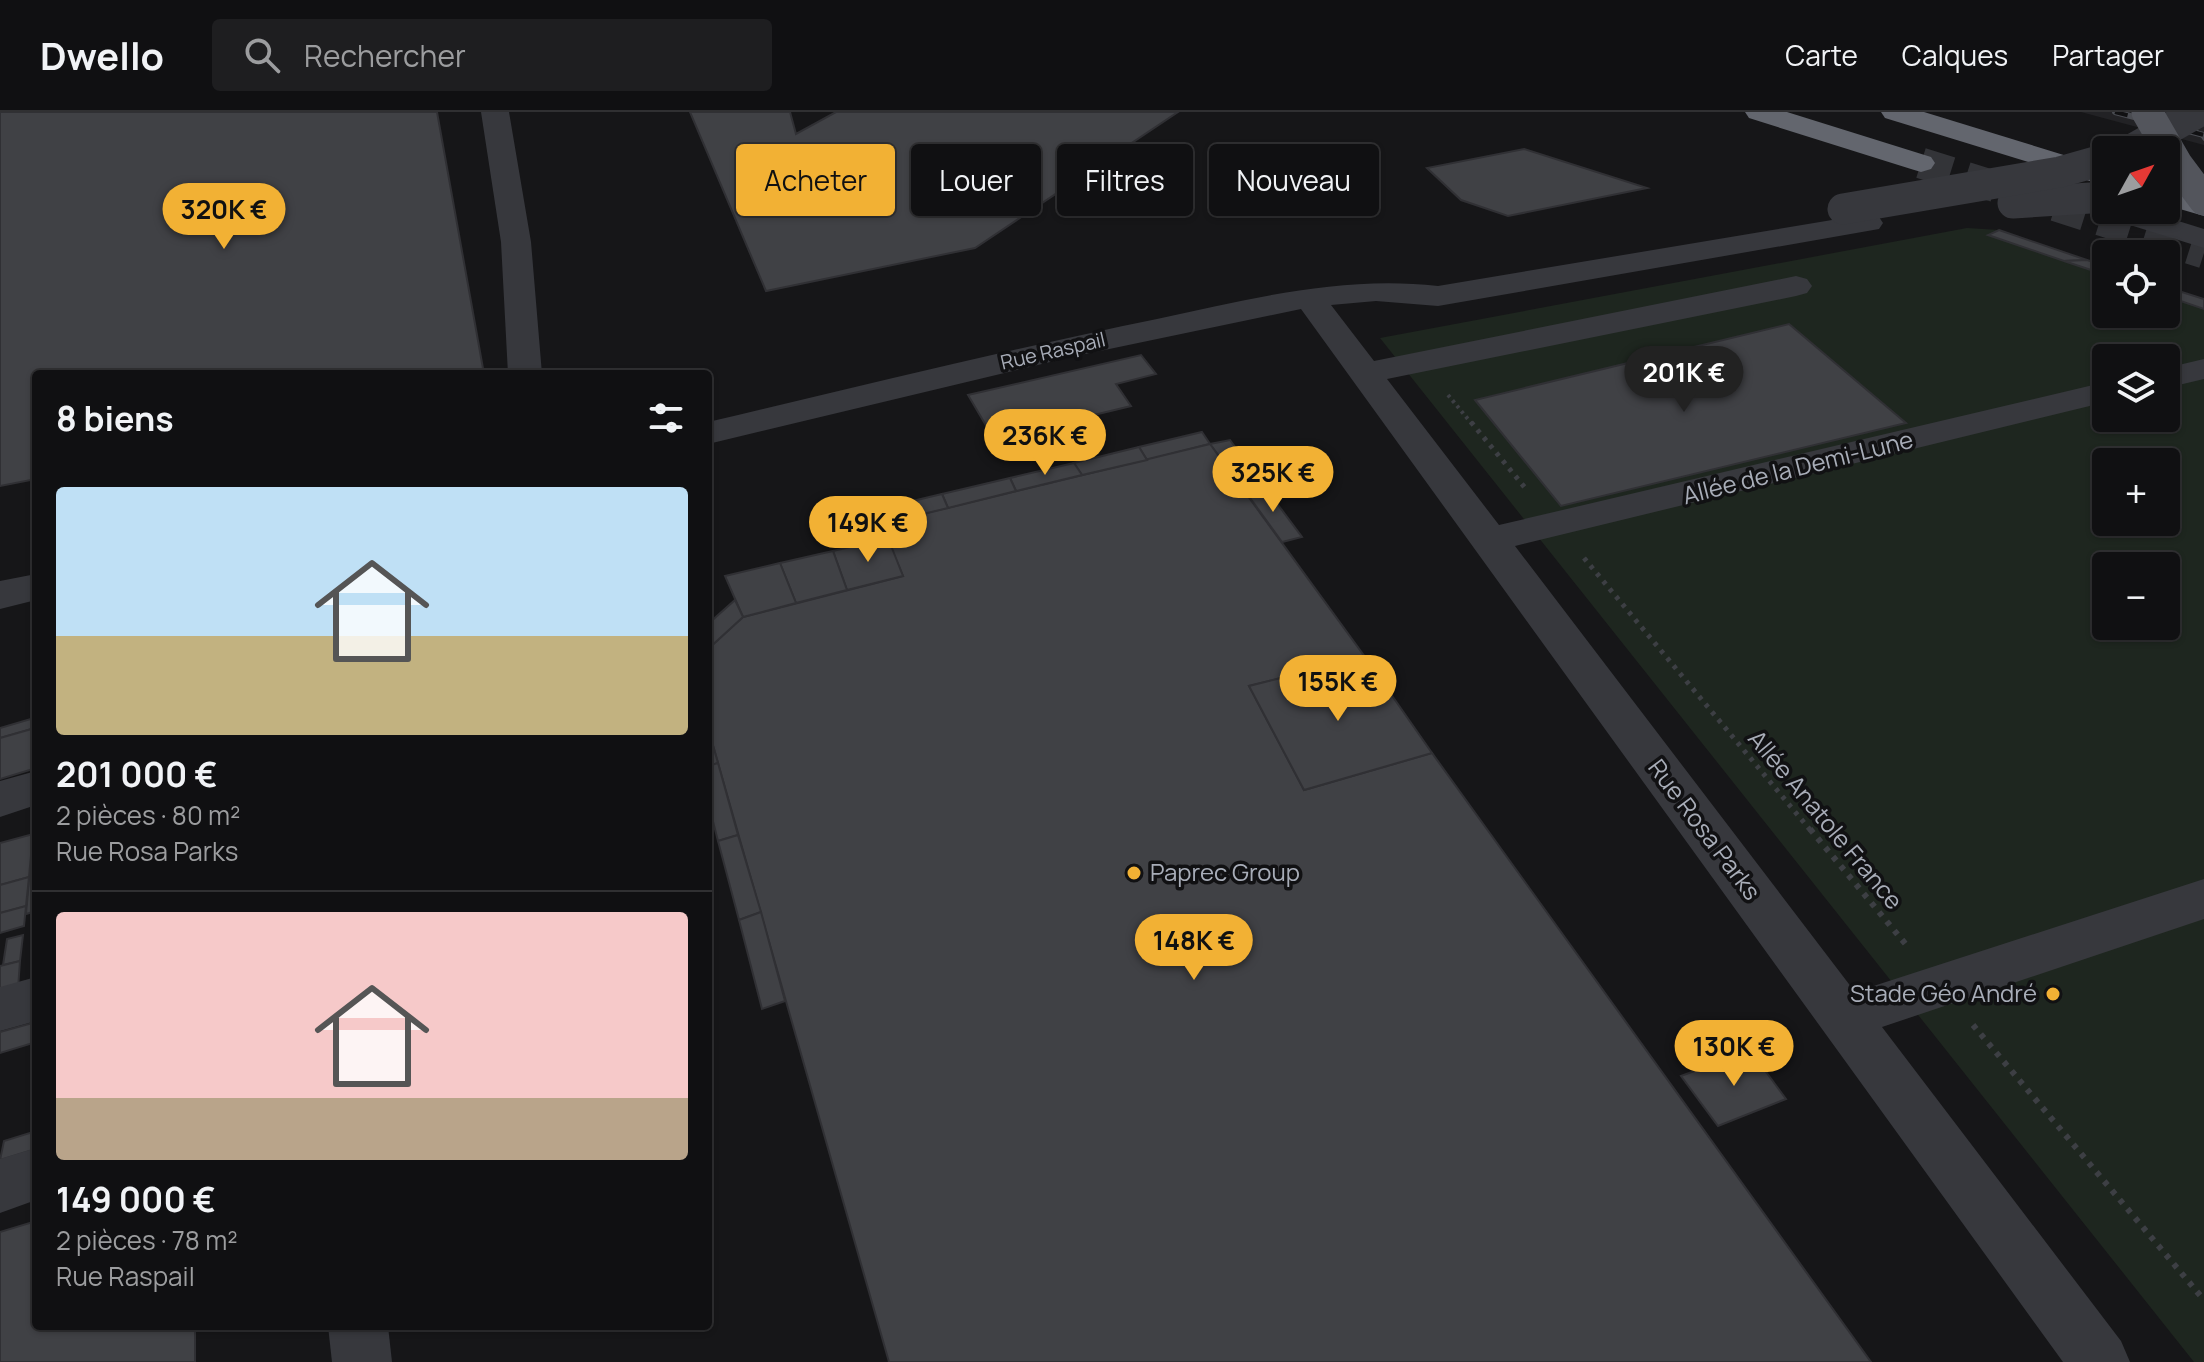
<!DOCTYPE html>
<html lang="fr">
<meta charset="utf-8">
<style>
body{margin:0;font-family:Manrope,sans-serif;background:#1e1e20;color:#f1f3f6;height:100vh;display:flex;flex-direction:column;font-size:30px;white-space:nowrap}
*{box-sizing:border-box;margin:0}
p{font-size:26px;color:#9c9d9f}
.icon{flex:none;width:44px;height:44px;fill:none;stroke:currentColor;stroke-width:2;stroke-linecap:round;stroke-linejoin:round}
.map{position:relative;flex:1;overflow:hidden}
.sheet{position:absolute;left:32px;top:258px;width:680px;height:960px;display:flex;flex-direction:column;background:#101012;border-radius:8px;box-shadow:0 2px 6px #0004,0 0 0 2px #303032}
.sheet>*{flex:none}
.top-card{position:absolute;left:736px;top:32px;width:760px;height:72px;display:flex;gap:16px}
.needle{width:52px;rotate:50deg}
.controls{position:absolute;left:2092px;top:24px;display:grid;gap:16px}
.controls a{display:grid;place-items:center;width:88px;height:88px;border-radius:8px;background:#101012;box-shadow:0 2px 6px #0004,0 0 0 2px #303032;font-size:40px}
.price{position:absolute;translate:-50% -68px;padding:0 18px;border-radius:28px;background:#f2b134;color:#111;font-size:26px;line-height:52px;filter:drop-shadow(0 2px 4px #0008)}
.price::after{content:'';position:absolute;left:50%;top:48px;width:24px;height:18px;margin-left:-12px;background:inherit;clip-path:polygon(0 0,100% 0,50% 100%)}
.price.current{background:#222;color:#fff}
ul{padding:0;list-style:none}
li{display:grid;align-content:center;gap:16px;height:424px;padding:0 24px}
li+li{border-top:2px solid #303032}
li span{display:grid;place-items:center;height:248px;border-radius:8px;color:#555}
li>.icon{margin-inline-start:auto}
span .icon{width:144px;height:144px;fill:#fffc;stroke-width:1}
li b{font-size:34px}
h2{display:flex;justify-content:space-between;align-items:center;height:96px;padding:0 24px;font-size:34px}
.chip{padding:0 28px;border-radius:8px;background:#101012;box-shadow:0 2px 6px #0004,0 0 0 2px #303032;font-size:28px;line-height:72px}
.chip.current{background:#f2b134;color:#111}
header{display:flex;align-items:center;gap:48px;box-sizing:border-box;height:112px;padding:0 40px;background:#101012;border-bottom:2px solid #303032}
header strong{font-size:38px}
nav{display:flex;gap:44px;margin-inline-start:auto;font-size:28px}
.search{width:560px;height:72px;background:#1e1e20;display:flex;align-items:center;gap:20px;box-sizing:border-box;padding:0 28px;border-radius:8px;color:#9c9d9f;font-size:30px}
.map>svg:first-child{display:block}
</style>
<header>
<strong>Dwello</strong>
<div class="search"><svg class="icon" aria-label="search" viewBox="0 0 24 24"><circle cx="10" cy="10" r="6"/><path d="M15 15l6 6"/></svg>Rechercher</div>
<nav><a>Carte</a><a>Calques</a><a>Partager</a></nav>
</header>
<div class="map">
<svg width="2204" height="1250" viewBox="0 0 2204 1250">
<rect width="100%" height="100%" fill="#161618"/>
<path fill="#222225" d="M2081,0h123v33z"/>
<path fill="#1e261f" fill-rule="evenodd" d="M1967,116l32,2 107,36v48h60v-27l38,12v1063h-10l-814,-1024zM2106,246h60v60h-60zM2106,350h60v60h-60zM2106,454h60v60h-60z"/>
<g fill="#404145" stroke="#303034" stroke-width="2">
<path d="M0,0h437l47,262h-448v105l-36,7z"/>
<path d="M690,0h100l6,22 40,-22h342l-203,136 -209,43z"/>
<path d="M1524,37l123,39 -139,28 -47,-16 -34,-32z"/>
<path d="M1999,118l88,30 -23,1 -76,-26z"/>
<path d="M2087,148l19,6v9l-42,-14z"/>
<path d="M2166,175l38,12v10l-38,-13z"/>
<path d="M1789,212l117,99 -345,83 -86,-106z"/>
<path d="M1141,243l15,19 -40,10 15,22 -137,33 -26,-44z"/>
<path d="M1202,320l8,12 -63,16 -8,-13z"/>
<path d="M1230,328l34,46 -19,5 -35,-47z"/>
<path d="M1210,332l155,213 -116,29 55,104 128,-37 439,609h-982l-181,-634v-18l3,-1 -3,-13v-47l35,-32 160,-41 -22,-52z"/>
<path d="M1139,335l8,13 -65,15 -8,-12z"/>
<path d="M1074,351l8,12 -66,16 -6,-13z"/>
<path d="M1010,366l6,13 -68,17 -6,-14z"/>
<path d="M1264,374l38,51 -20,5 -37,-51z"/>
<path d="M942,382l6,14 -67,16 -6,-14z"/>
<path d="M888,426l15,38 -56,14 -14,-39z"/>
<path d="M833,439l14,39 -51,13 -16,-40z"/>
<path d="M780,451l16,40 -53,14 -18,-41z"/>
<path d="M735,488l8,17 -35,32v-25z"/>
<path d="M1365,545l67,96 -128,37 -55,-104z"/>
<path d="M34,606l1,10 -35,10v-10z"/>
<path d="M35,616l-2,41 -33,10v-41z"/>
<path d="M708,616l10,35 -10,3z"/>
<path d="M718,651l20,72 -20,6 -10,-39v-36z"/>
<path d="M33,722h3v77l-10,3z"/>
<path d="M33,722l-4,43 -29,8v-42z"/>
<path d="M738,723l23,77 -22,8 -21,-79z"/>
<path d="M29,765l-3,29 -26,7v-28z"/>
<path d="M26,794l-2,20 -24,7v-20z"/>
<path d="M761,800l24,89 -23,8 -23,-89z"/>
<path d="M23,823l-3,26 -17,4 4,-26z"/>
<path d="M20,849l-2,28 -18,5v-28z"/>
<path d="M36,910l-3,21 -33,10v-21z"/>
<path d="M1750,938l36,49 -68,27 -37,-50z"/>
<path d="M36,1019v18l-36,11 4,-19z"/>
<path d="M36,1109v105h159v36h-195v-130z"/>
</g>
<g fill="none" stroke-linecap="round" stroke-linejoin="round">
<path stroke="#333438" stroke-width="31" stroke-dasharray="31 16" stroke-linecap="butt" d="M1921,51l283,90"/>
<path stroke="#3d3f44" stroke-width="4" stroke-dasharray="3 4" stroke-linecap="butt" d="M1448,283l24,29"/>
<g stroke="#3d3f44" stroke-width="5" stroke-dasharray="4 6" stroke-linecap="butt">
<path d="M1471,310l55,67"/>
<path d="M1584,446l227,273"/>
</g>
<g stroke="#3d3f44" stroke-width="6" stroke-dasharray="5 7" stroke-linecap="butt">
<path d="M1810,717l98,118"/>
<path d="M1973,913l231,275"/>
</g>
<g fill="#37383d" fill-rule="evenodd">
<path d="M481,0h28l22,130 11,132h-34l-7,-132z"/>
<path d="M2106,91v7h37l61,19v19l-103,-32 -4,-6z"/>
<path d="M1868,102l11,3 4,6 -4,6 -441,77 -62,-5 -45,4 43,56 422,-85 11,3 5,7 -5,7 -11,3 -409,83 112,146 607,-143v20l-591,144 340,446 349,-113v40l-322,108 239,314 9,21h-67l-762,-1053 -230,48 -363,87v-22c149,-35 298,-72 449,-103 93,-20 185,-44 281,-33z"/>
<path d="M2204,247v20l-38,9v-20z"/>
<path d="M36,462v26l-36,9v-28z"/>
<path d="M36,659v34l-36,12v-36z"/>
<path d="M36,865v44l-36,10v-44z"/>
<path d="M36,1036v52l-36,13v-54z"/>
<path d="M328,1214h60l4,36h-60z"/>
</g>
<g fill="#63666e" fill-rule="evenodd">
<path d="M1745,0h42l144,45 4,6 -4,6 -10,3 -10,-3 -162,-51z"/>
<path d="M1881,0h43l182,56v18l-221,-68z"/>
<path d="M2166,74l38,11v19l-38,-11z"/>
</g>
<g stroke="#4a4c52" stroke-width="2">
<path d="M2184,0l20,28"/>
<path d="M2200,0l4,4"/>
</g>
<defs>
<g id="rail">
<path d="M2115,0l89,23"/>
<path d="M2192,0l12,3"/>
</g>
</defs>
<use href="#rail" stroke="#4a4c52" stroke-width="6"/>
<use href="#rail" stroke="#111113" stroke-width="4" stroke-dasharray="13" stroke-linecap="butt"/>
<g stroke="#37383d" stroke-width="31">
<path d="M2131,38l67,-38"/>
<path d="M2013,91l93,-6"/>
<path d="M1843,97l217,-37 46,-13"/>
</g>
<path stroke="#53555c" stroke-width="31" d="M2147,0l30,52 27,36"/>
</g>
<g fill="#f2b134" stroke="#111113" stroke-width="3">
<circle cx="1134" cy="761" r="8"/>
<circle cx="2053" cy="882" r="8"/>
</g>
<g text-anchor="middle" stroke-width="7" stroke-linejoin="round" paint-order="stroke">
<g font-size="20" fill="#a8adb8" stroke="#111113">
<text transform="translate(1053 239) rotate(-13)" y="7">Rue Raspail</text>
</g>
<g font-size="24" fill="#a8adb8" stroke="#111113">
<text transform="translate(1798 356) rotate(-14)" y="8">Allée de la Demi-Lune</text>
<text transform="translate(1825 708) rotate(50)" y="8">Allée Anatole France</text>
<text transform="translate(1704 718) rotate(53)" y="8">Rue Rosa Parks</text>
</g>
<g font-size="24" fill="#a8adb8" stroke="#111113" text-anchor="start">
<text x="1150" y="769">Paprec Group</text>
<text x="2037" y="890" text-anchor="end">Stade Géo André</text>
</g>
</g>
</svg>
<div class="controls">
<a><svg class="needle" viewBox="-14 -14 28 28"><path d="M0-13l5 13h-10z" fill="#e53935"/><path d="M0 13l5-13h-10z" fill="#9c9d9f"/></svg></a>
<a><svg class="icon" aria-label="locate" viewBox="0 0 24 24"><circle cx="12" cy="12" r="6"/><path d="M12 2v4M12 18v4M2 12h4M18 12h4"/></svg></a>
<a><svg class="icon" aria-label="layers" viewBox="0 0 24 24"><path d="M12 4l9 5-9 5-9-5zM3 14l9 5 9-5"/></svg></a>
<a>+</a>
<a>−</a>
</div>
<b class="price" style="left:224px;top:139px">320K €</b>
<b class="price current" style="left:1684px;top:302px">201K €</b>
<b class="price" style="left:1045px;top:365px">236K €</b>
<b class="price" style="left:1273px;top:402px">325K €</b>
<b class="price" style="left:868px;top:452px">149K €</b>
<b class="price" style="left:1338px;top:611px">155K €</b>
<b class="price" style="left:1194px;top:870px">148K €</b>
<b class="price" style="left:1734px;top:976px">130K €</b>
<div class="top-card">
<a class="chip current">Acheter</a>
<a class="chip">Louer</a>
<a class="chip">Filtres</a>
<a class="chip">Nouveau</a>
</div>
<section class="sheet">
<h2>8 biens<svg class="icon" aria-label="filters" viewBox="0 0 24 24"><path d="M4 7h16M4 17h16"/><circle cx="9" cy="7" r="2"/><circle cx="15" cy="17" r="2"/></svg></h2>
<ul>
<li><span style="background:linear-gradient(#bfe0f5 60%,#c2b280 0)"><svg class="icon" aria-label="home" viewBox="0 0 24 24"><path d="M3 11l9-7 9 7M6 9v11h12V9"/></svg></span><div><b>201 000 €</b><p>2 pièces · 80 m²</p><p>Rue Rosa Parks</p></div></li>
<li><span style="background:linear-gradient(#f6c9c9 75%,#b9a48a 0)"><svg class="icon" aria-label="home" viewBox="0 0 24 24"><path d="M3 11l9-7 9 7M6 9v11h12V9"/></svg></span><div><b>149 000 €</b><p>2 pièces · 78 m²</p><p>Rue Raspail</p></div></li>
</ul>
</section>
</div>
